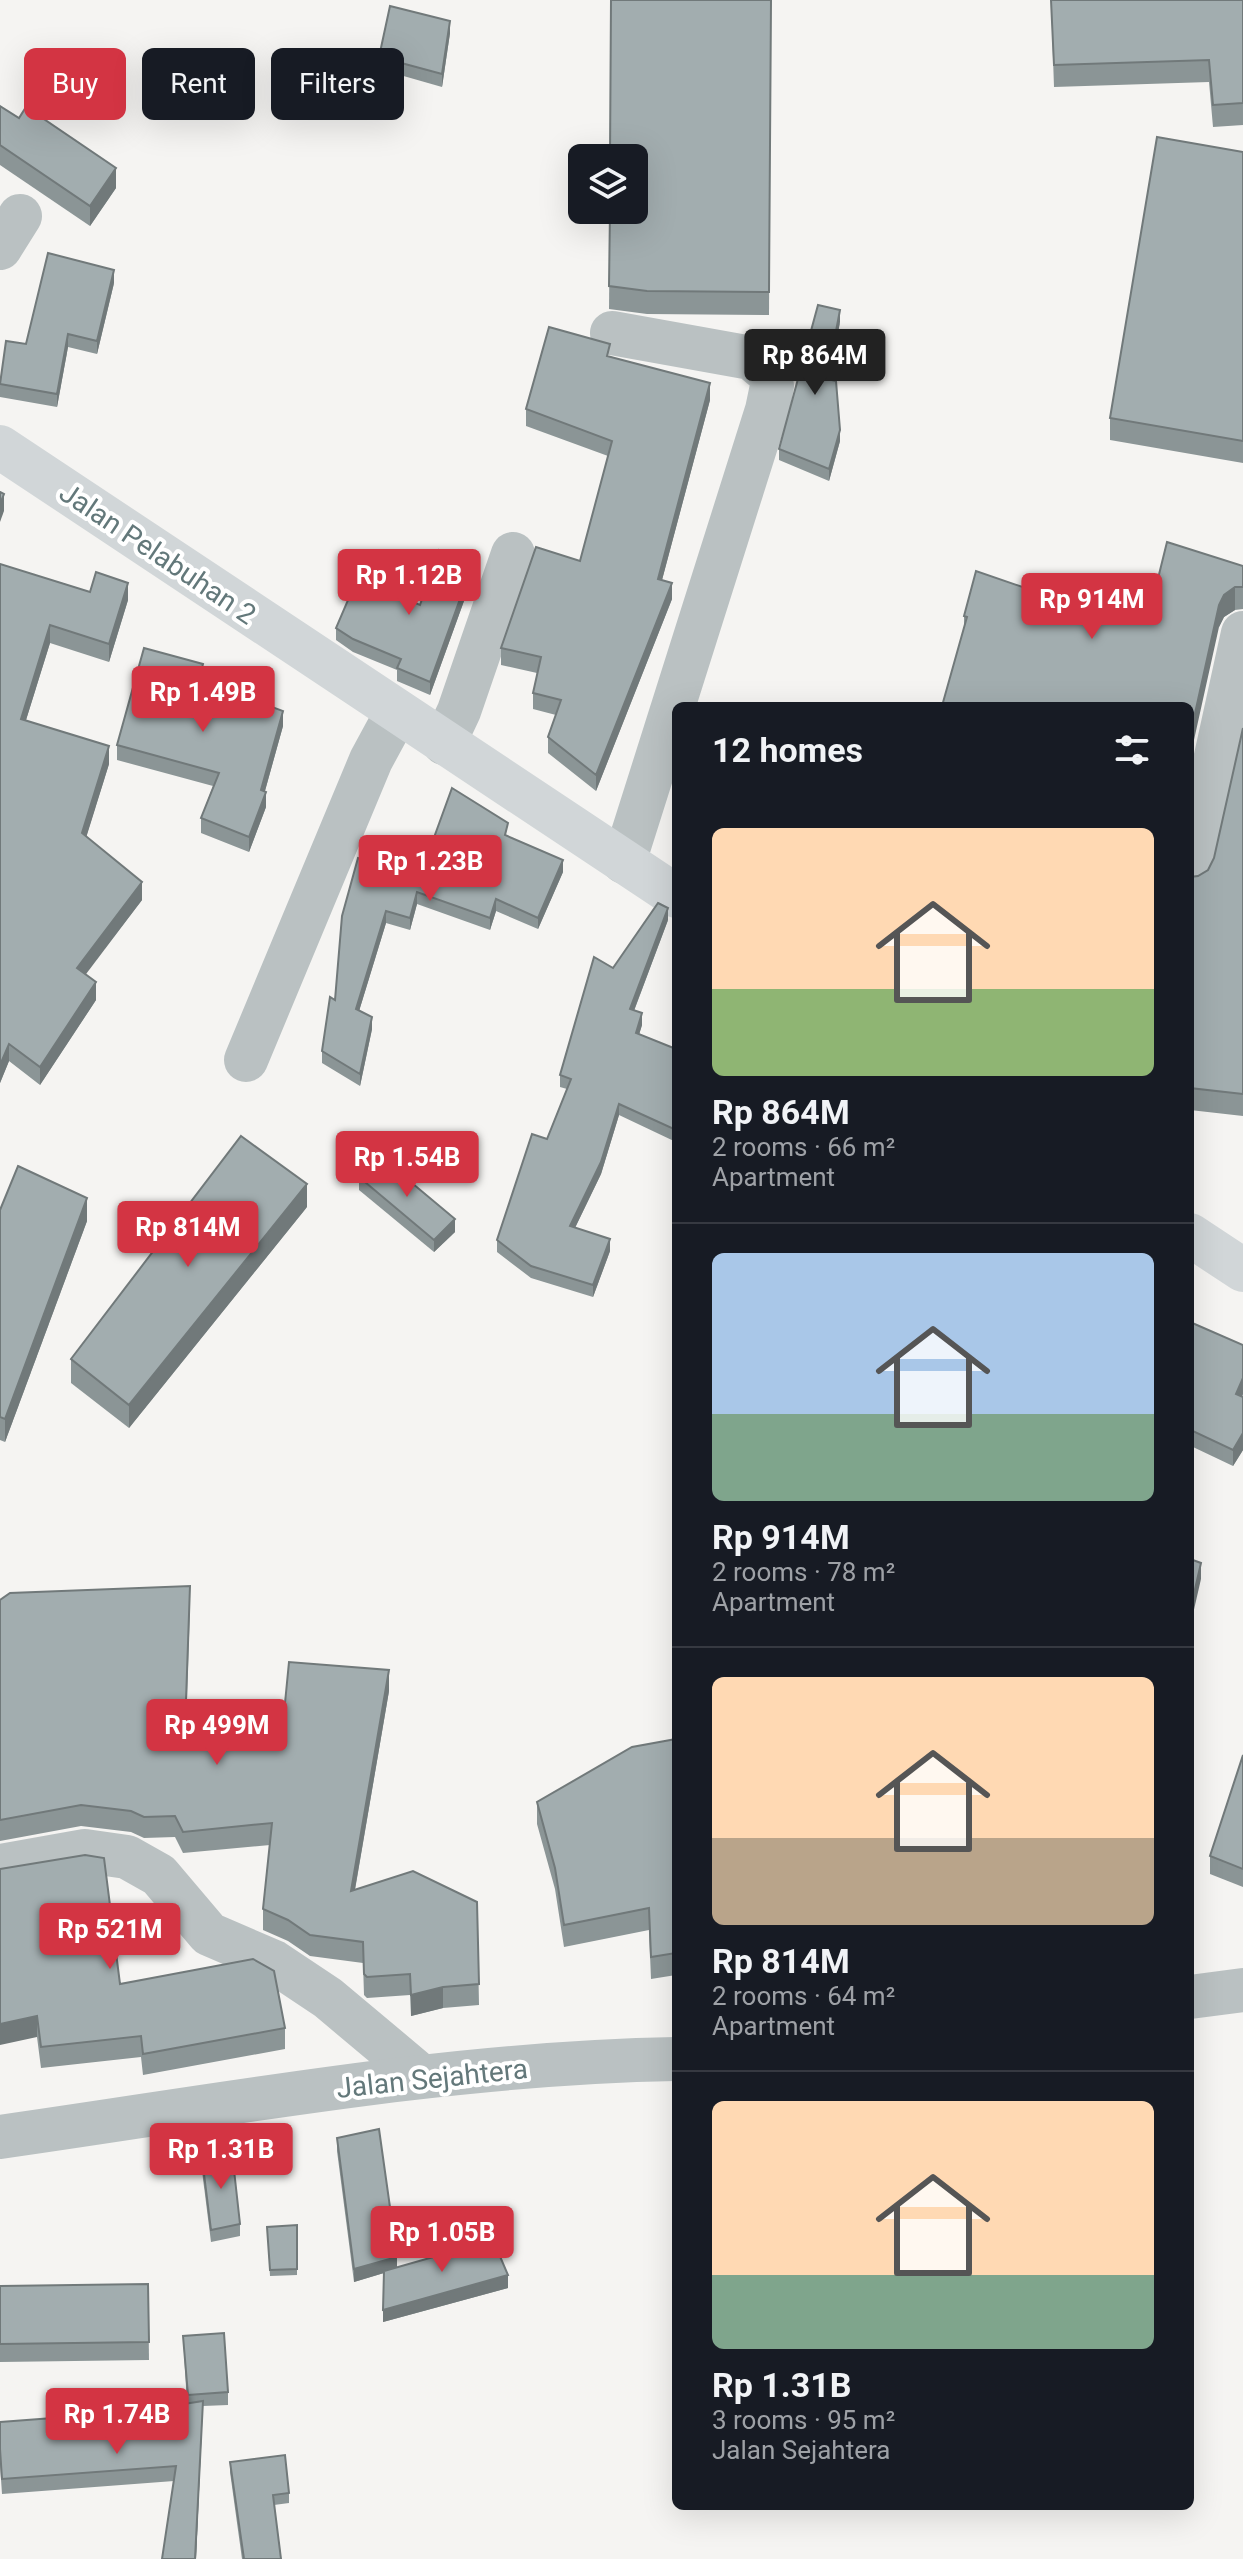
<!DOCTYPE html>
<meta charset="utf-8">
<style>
body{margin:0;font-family:Roboto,sans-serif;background:#20242c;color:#f1f3f6;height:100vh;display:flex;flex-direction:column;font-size:30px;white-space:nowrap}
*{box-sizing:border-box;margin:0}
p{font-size:26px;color:#9ea1a6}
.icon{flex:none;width:44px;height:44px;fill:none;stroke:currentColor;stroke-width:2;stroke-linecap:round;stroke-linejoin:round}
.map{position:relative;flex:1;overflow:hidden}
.details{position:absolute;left:672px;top:702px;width:522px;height:1808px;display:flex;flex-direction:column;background:#171b24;border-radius:12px;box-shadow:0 8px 32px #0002}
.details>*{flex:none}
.guide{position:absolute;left:24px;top:48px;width:528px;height:72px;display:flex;gap:16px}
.buttons{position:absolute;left:568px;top:144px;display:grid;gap:16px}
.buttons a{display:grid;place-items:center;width:80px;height:80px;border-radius:12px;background:#171b24;box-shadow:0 8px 32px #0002;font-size:40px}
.price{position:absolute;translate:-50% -68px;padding:0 18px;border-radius:8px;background:#d33443;color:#fff;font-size:26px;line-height:52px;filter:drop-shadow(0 2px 4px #0008)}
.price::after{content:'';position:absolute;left:50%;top:48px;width:24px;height:18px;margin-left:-12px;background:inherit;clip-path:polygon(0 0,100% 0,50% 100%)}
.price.active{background:#222;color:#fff}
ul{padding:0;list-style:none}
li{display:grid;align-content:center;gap:16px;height:424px;padding:0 40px}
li+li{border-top:2px solid #363941}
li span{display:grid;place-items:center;height:248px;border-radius:12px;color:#555}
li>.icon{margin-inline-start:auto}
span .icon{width:144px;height:144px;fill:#fffc;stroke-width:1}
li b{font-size:34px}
h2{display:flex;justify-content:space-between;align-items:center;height:96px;padding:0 40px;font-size:34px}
.pill{padding:0 28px;border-radius:12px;background:#171b24;box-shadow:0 8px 32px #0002;font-size:28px;line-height:72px}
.pill.active{background:#d33443;color:#fff}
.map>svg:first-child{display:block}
</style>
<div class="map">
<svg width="1243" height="2559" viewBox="0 0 1243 2559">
<rect width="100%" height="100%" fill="#f5f4f2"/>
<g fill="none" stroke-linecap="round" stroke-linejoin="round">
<g stroke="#bac1c2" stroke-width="44">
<path d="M0,248l20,-32"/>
<path d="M612,333l139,25 19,16 2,12 -5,24 -143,452"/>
<path d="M444,743l15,-32 54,-157"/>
<path d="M1190,875l53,-242"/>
<path d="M246,1060l125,-300 26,-48"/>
<path d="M0,1866l85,-15 42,6 32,18 50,59 65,28 54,36 93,78"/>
<path d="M1190,1997l53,-7"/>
<path d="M0,2137c225,-32 449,-74 676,-78"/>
</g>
<g stroke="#d1d6d8" stroke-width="44">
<path d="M0,447l676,449"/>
<path d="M1190,1235l53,35"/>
</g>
</g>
<g fill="#8b9596">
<path d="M771,0l-2,315 -122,-1 -38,-5 1,-99z"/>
<path d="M1051,0h192v125l-30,2 -4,-45 -155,5z"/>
<path d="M450,33l-8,54 -63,-18v-12z"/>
<path d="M0,106l116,82 -26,38 -90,-61z"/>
<path d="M1243,152v311l-133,-23v-22z"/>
<path d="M114,283l-17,71 -29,-7 -11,60 -57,-10v-18l26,-35z"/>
<path d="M840,322l-11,57 11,62 -11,40 -50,-21v-11z"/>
<path d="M610,357l100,43 -48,180 10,19 -76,192 -48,-38v-16l8,-22 -23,-6v-16l4,-20 -36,-8v-17l79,-87 28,-105 -82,-30v-17z"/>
<path d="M0,564l90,28 38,8 -19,62 -59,-19 -24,77 83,44 -23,73 56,63 -57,74 11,26 -56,85 -31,-24 -9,22z"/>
<path d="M1243,566v43l-8,1 -11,7 -5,10 -255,1v-12l73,-24 113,19z"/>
<path d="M473,576l-43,119 -33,-14v-11l-44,-18 -17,-12v-12l84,-23z"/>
<path d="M203,679l-1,2 81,45 -18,65 1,16 -17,45 -48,-19v-15l12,-32 -96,-26v-15z"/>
<path d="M1243,728v388l-53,-6v-233l8,-1 10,-6 6,-12z"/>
<path d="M508,836l55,36 -25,57 -42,-18 -6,19 -73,-26 -7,26 -24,-7 -27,88 13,18 -12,57 -38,-23v-12l13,-51 7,-84 78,-40z"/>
<path d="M668,920l-34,91 8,14 -3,9 37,15v93l-57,-27 -18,59 -26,54 35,23 -17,46 -62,-19 -34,-26v-12l50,-101 20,-50 -7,-2v-12l53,-107z"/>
<path d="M359,1177l96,55 -21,20 -75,-62z"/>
<path d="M307,1207l-178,221 -58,-45v-24z"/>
<path d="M0,1210l87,11 -82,221 -5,-2z"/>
<path d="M1190,1322l53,23v49l-1,3h1v53l-10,16 -40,-19 -3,8z"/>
<path d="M0,1600l190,7 -4,122 95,15 108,-53 -34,199 122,12 2,103 -36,3 -32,8 -1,-21 -43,3 -3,-3 -1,-32 -53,-7 -22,-15 -25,-11v-21l7,-64 -87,8 -8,-16 -31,1 -13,-6 -50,-6 -81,15z"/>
<path d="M676,1739v236l-25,4 -2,-49 -85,17 -9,-58 -18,-65v-22z"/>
<path d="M1243,1755v132l-33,-13v-18z"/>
<path d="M0,1869l120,115 165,44v21l-142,26 -2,-18 -100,11 -4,-31z"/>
<path d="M337,2138l60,129 111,21 -125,34 1,-49 -30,9 -17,-131z"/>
<path d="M202,2158l38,66v12l-29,6 -9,-71z"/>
<path d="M297,2225v50l-27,1 -3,-49z"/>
<path d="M148,2284l1,76 -149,2v-76z"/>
<path d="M183,2336l45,56v13l-25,1 -7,153h-34l12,-78 -172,13 -2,-30v-42l171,-13 16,-5z"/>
<path d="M230,2462l59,31v10l-15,2 7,54h-39l-12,-87z"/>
</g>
<g fill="#71797a">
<path d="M450,21v12l-8,54v-13z"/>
<path d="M116,168v20l-26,38v-20z"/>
<path d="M114,270v13l-17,71v-13z"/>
<path d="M840,310v12l-13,68v-11z"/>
<path d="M68,334v13l-11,60v-13z"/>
<path d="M710,383v17l-52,195v-16z"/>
<path d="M840,430v11l-11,40v-12z"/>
<path d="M4,494v17l-4,11v-18z"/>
<path d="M473,563v13l-43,119v-13z"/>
<path d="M128,583v17l-19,62v-18z"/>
<path d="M672,583v16l-76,192v-16z"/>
<path d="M1235,587v23l-11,7 -5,10 -29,131v-22l29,-131 5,-10z"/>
<path d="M50,625v18l-29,93v-17z"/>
<path d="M203,664v15l-4,16v-15z"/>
<path d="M283,711v15l-22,79 5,-13v15l-17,45v-15z"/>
<path d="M109,746v18l-27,87v-18z"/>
<path d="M563,860v12l-25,57v-11z"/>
<path d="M142,882v18l-65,86v-18z"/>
<path d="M417,892v12l-7,26v-12z"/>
<path d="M496,899v12l-6,19v-12z"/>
<path d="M668,908v12l-38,101v-12z"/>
<path d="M386,911v12l-30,98v-12z"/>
<path d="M96,982v18l-56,85v-18z"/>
<path d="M642,1013v12l-6,20v-12z"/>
<path d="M372,1017v12l-12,57v-12z"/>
<path d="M9,1044v17l-9,22v-18z"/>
<path d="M619,1104v11l-18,59 -31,64v-12z"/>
<path d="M307,1184v23l-178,221v-23z"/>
<path d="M87,1198v23l-82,221v-23z"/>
<path d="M455,1219v13l-21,20v-12z"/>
<path d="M610,1239v12l-17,46v-12z"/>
<path d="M1243,1378v16l-7,16v-16z"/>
<path d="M1193,1431v16l-3,8v-17z"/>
<path d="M1243,1433v17l-10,16v-16z"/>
<path d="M1201,1563v16l-11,48v-16z"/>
<path d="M389,1670v21l-38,221v-21z"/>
<path d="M443,1987v21l-32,8v-21z"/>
<path d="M37,2016v21l-37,8v-21z"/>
<path d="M397,2257v12l-43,13v-13z"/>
<path d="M508,2275v13l-125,34v-12z"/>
<path d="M203,2401l-7,158h-1z"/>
</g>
<g fill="#a2adaf" stroke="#71797a" stroke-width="2">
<path d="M611,0h160l-2,292 -122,-1 -38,-5 1,-76h24v-52h-24z"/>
<path d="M1051,0h192v103l-30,2 -4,-45 -155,5z"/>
<path d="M390,6l60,15 -8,53 -63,-17z"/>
<path d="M0,106l19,12 7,-11 90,61 -26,38 -90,-61z"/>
<path d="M1157,137l86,15v289l-133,-23z"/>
<path d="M48,253l66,17 -17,71 -29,-7 -11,60 -57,-10 6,-43 20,3z"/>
<path d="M818,305l22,5 -13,69 9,2 4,49 -11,39 -50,-20z"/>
<path d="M549,327l61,17 -3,12 103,27 -52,196 14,4 -76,192 -48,-38 13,-37 -28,-7 8,-36 -40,-9 35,-101 44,14 32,-120 -86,-32z"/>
<path d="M0,492l4,2 -4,10z"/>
<path d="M1167,542l76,24v21h-8l-11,8 -5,10 -29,131v-30h-248l25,-89 -3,-1 12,-45 61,21 3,-14 110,33z"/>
<path d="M439,550l34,13 -43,119 -33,-14 4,-9 -48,-20 -17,-11 21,-49 63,26z"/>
<path d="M0,564l90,28 6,-20 32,11 -19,61 -59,-19 -29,94 88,27 -27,87 60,49 -65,86 19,14 -56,85 -31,-23 -9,21z"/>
<path d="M144,648l59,16 -4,16 84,31 -22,79 5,2 -17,45 -48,-19 18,-45 -102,-28z"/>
<path d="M1243,728v366l-53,-6v-211l8,-1 10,-6 6,-12z"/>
<path d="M452,788l56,35 -3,12 58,25 -25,58 -42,-19 -6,19 -73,-26 -7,26 -24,-7 -30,98 16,8 -12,57 -38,-23 8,-54 5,3 7,-84 16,-58 62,18z"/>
<path d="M658,903l10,5 -38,101 12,4 -6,20 40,16v81l-57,-26 -18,58 -31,64 40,13 -17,46 -62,-19 -34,-26 35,-106 15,5 24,-60 -11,-4 34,-118 19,11z"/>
<path d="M241,1136l66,48 -178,221 -58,-46z"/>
<path d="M382,1158l73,61 -21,21 -75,-63z"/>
<path d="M18,1166l69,32 -82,221 -5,-2v-207z"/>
<path d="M1190,1322l53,23v33l-7,16 7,3v36l-10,17 -40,-19 -3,7z"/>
<path d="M1190,1559l11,4 -11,48z"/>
<path d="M190,1586l-5,143 96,15 8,-82 100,8 -38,221 62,-20 64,31 2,82 -36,3 -32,8 -1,-21 -43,3 -3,-3 -1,-32 -53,-7 -22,-15 -25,-11 9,-86 -89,9 -8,-16 -31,1 -13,-6 -50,-6 -81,15v-220l10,-7z"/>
<path d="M676,1739v214l-25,4 -2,-49 -85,17 -9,-57 -18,-66 95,-55z"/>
<path d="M1243,1755v114l-33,-13z"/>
<path d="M85,1855l19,3 16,126 133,-25 21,12 11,57 -142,26 -2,-18 -100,11 -4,-31 -37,8v-155z"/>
<path d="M379,2129l18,128 -43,12 -17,-131z"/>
<path d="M232,2152l8,72 -29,6 -9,-72z"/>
<path d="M297,2225v44l-27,1 -3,-43z"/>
<path d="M493,2240l15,35 -125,35 1,-39z"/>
<path d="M148,2284l1,58 -149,2v-58z"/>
<path d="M224,2333l4,59 -40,3 -5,-59z"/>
<path d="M203,2401l-8,158h-33l14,-93 -174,13 -2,-30v-27l172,-13 -1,-3z"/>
<path d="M285,2455l4,38 -16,2 8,64h-37l-14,-97z"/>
</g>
<g text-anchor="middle" stroke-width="8" stroke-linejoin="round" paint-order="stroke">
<g font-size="28" fill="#63787a" stroke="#fff">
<text transform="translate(158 553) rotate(34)" y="10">Jalan Pelabuhan 2</text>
<text transform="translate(432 2078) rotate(-6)" y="10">Jalan Sejahtera</text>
</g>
</g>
</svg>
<div class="buttons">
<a><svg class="icon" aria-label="layers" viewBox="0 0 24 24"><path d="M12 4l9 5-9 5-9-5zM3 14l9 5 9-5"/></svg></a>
</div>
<b class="price active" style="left:815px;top:397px">Rp 864M</b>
<b class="price" style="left:409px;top:617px">Rp 1.12B</b>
<b class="price" style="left:1092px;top:641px">Rp 914M</b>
<b class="price" style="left:203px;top:734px">Rp 1.49B</b>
<b class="price" style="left:430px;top:903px">Rp 1.23B</b>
<b class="price" style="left:407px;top:1199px">Rp 1.54B</b>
<b class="price" style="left:188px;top:1269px">Rp 814M</b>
<b class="price" style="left:217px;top:1767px">Rp 499M</b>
<b class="price" style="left:110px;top:1971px">Rp 521M</b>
<b class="price" style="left:221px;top:2191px">Rp 1.31B</b>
<b class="price" style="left:442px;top:2274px">Rp 1.05B</b>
<b class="price" style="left:117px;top:2456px">Rp 1.74B</b>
<div class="guide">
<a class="pill active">Buy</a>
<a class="pill">Rent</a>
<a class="pill">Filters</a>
</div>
<section class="details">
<h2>12 homes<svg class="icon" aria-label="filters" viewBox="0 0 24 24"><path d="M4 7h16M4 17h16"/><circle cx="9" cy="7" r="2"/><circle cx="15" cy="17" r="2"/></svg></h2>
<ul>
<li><span style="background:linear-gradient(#ffd9b3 65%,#8fb573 0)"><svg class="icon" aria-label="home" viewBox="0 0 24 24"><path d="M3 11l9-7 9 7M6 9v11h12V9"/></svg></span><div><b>Rp 864M</b><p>2 rooms · 66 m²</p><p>Apartment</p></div></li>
<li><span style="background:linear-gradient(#a9c7e8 65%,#7fa58c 0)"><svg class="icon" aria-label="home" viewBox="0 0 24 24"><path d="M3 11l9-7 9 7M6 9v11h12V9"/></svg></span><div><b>Rp 914M</b><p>2 rooms · 78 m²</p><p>Apartment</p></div></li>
<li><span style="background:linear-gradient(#ffd9b3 65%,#b9a48a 0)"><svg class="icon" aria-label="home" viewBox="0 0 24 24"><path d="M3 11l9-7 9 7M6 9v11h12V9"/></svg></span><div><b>Rp 814M</b><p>2 rooms · 64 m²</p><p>Apartment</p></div></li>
<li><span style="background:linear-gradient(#ffd9b3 70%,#7fa58c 0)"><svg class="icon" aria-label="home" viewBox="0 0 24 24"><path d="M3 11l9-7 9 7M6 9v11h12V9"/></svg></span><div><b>Rp 1.31B</b><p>3 rooms · 95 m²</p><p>Jalan Sejahtera</p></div></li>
</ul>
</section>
</div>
